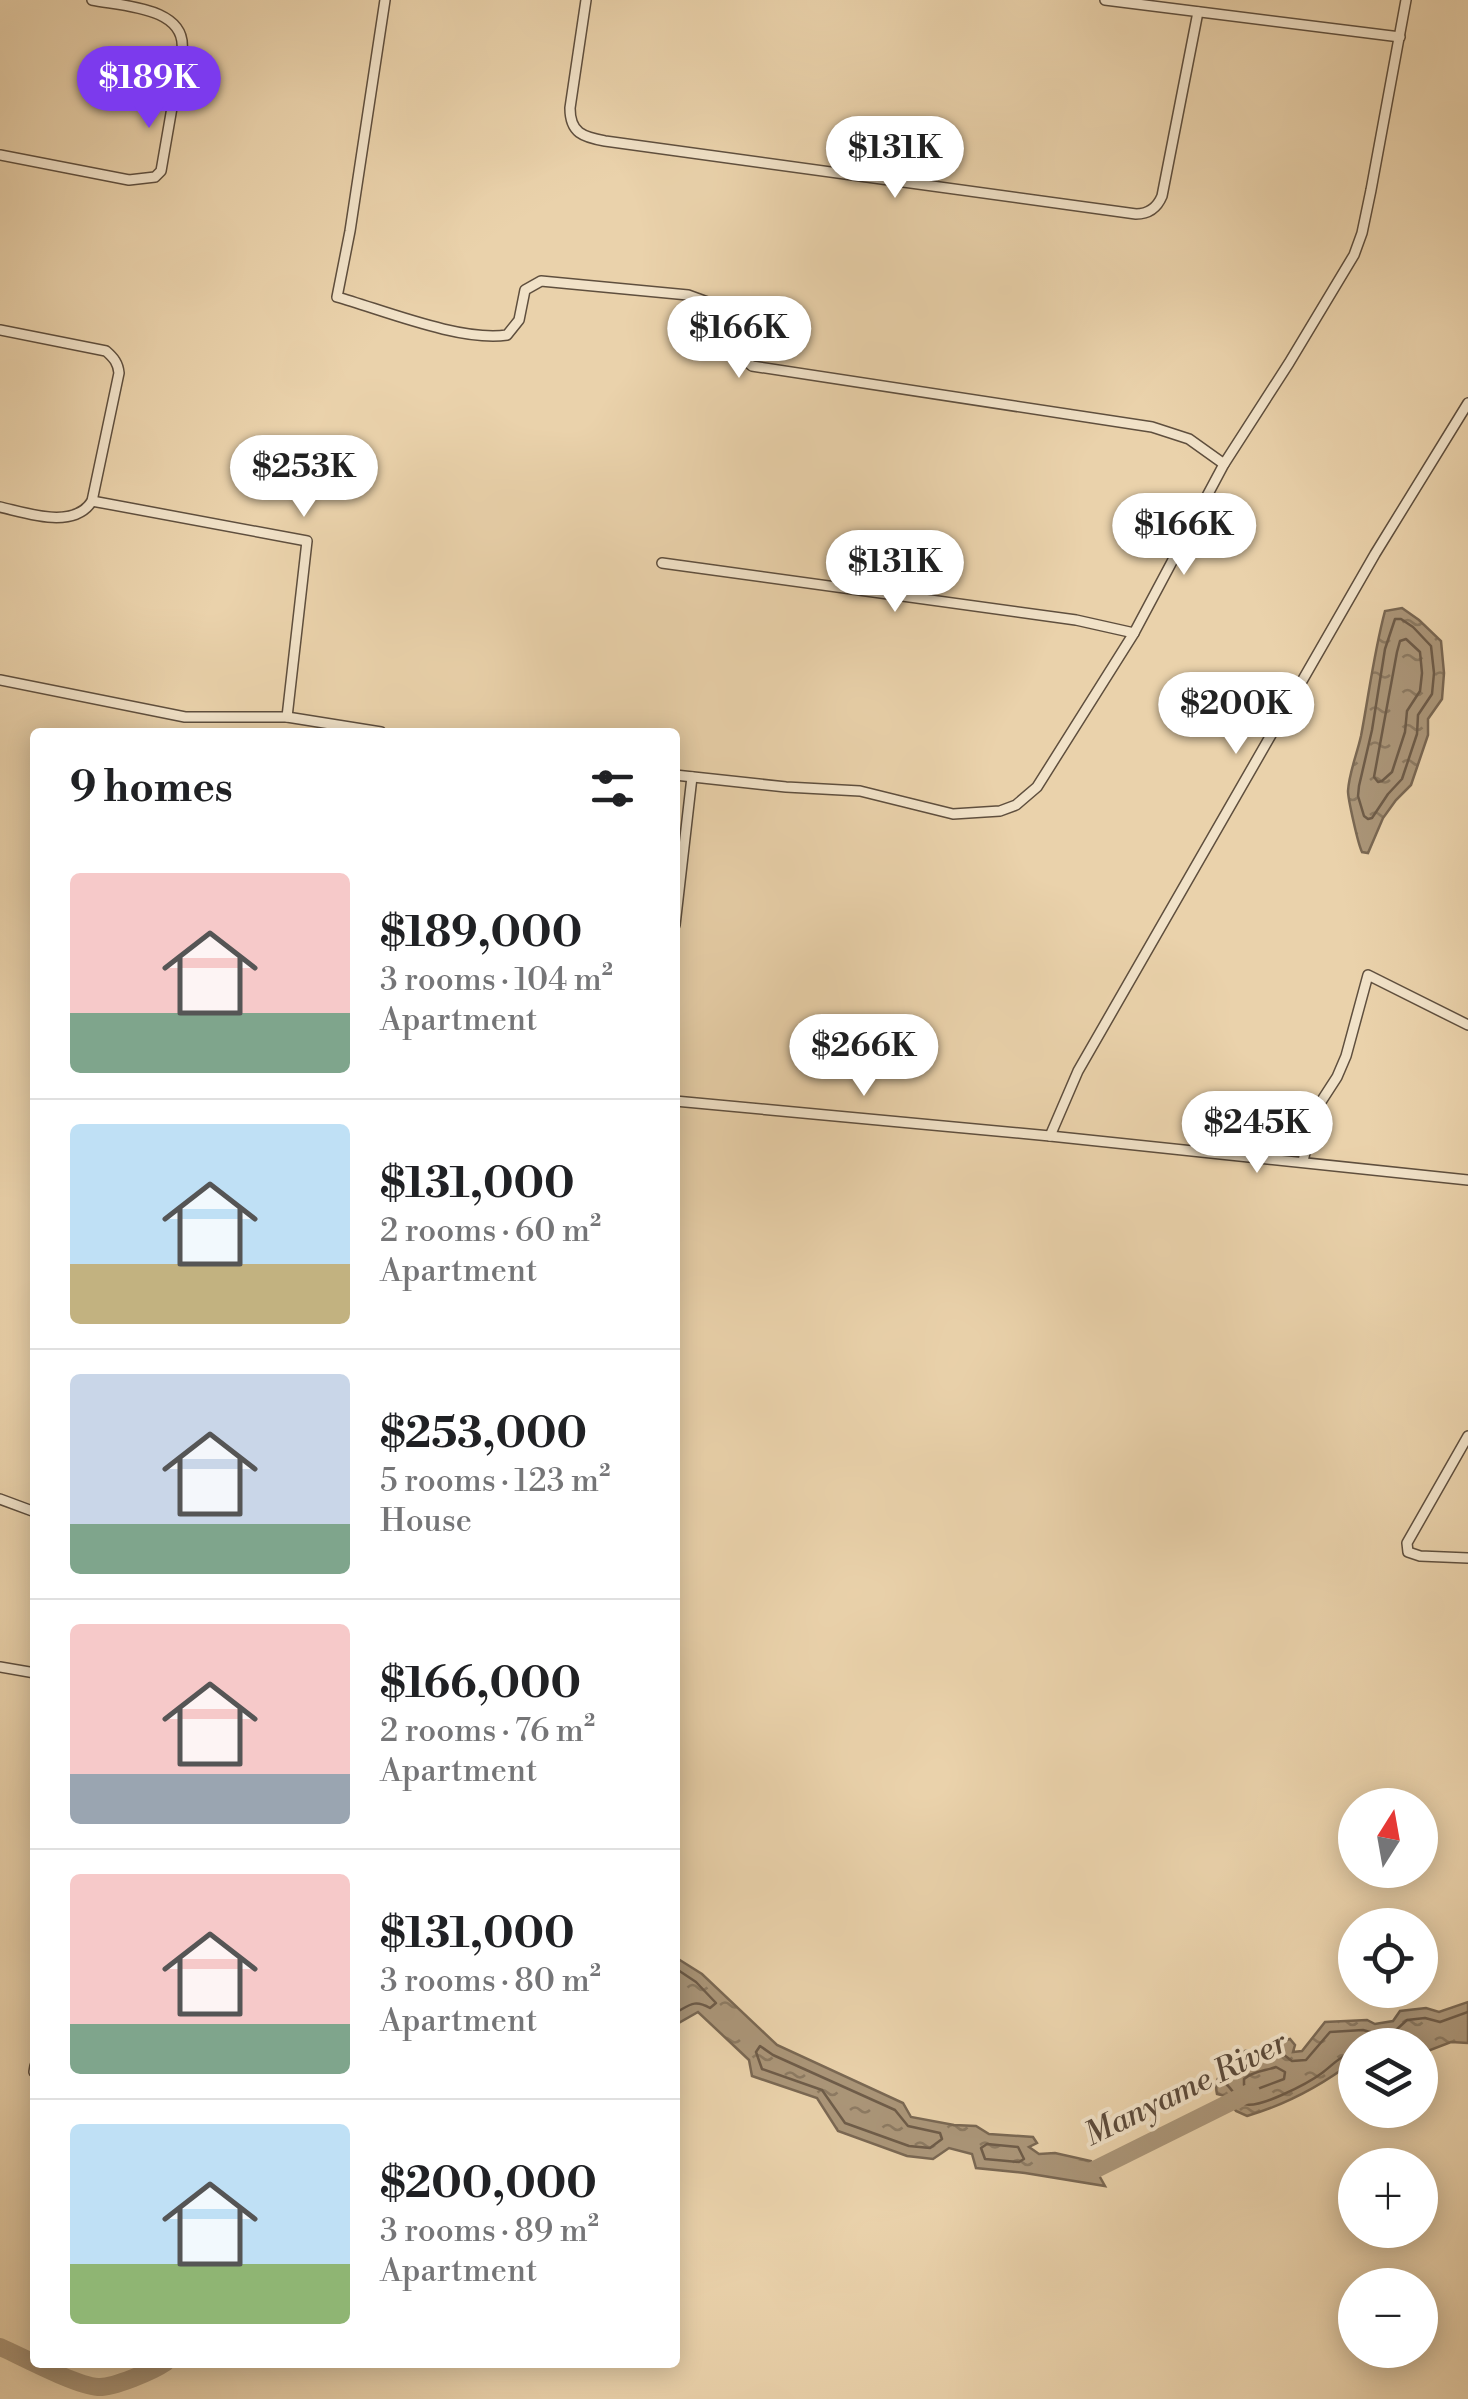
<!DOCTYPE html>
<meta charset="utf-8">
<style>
body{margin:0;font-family:"Libre Bodoni",serif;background:#f2f2f2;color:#202124;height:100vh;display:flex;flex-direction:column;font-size:38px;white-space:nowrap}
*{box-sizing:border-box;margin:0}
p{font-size:32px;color:#757577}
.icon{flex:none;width:55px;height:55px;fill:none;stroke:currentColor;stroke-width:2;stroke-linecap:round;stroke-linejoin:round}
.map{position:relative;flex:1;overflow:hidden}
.side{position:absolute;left:30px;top:728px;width:650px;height:1640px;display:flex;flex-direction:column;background:#fff;border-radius:10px;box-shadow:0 5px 25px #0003}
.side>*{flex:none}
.needle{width:65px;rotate:11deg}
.controls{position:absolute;left:1338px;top:1788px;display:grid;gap:20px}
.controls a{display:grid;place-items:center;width:100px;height:100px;border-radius:50%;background:#fff;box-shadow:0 5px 25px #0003;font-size:50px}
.price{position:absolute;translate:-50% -85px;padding:0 22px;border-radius:35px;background:#fff;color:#222;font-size:32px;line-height:65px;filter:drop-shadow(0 2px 5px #0008)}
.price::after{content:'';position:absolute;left:50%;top:60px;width:30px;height:22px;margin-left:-15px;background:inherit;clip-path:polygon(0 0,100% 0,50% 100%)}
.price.on{background:#7c3aed;color:#fff}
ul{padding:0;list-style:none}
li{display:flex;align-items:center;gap:30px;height:250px;padding:0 40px}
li+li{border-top:2px solid #e0e0e0}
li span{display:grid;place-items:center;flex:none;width:280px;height:200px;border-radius:10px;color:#555}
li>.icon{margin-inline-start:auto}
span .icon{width:120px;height:120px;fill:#fffc;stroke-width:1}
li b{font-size:42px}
h2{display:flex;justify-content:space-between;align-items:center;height:120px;padding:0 40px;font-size:42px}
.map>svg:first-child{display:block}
</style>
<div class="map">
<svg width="1468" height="2399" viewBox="0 0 1468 2399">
<defs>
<pattern id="water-ripples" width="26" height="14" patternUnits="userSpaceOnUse" patternTransform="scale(2.5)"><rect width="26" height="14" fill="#ab9679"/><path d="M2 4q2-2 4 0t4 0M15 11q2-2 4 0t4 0" fill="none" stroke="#8c7a62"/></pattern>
</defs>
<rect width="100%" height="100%" fill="#ead2ab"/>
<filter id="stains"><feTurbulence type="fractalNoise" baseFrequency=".002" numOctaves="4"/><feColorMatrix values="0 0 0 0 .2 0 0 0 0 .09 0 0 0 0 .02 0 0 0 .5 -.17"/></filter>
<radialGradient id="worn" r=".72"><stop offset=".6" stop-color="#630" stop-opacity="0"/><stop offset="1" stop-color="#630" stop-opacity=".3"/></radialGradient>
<g fill="url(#water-ripples)" stroke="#7a6853" stroke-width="2.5">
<path d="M1402,608l17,12 22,21 3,32 -2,26 -14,20v16l-17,50 -15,15 -13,18 -15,35 -6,-1c-4,-8 -14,-53 -14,-61 1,-18 9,-37 13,-55 8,-42 13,-84 24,-125z"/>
<path d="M675,1957l27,17 75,71 126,58 8,14 43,8 22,1 13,8 44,3 4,6 -8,4 10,7 16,-1 36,8 14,25 -80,-13 -49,-5 -4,-14 -23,-6 -16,11 -26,-3 -69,-25 -21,-33 -65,-22 -3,-16 -51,-48 -23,13z"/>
<path d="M1468,2002v41l-17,-1 -31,12v-9h-65v15c-34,26 -67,44 -108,56l-11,-5 -11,-15 -8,-2c-4,-16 9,-33 24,-41 10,-6 5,0 16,-3 11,-2 22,-8 33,-11l5,6 -2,7 9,-1 23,-29 42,-2 8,4 18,-3 7,-10 26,-3 13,4z"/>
</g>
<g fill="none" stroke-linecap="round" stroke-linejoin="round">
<g stroke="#6e5c49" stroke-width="2.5">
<path d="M1395,619h6l12,8 18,19 3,27 -2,21 -14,21 -1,19 -15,45 -14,15 -16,24 -4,1 -4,-3 -6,-20 1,-10 13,-56 13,-81z"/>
<path d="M1406,639l14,13 2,21 -2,18 -13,20 -2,21 -13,40 -10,9 -4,1 -4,-5 23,-125 3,-11z"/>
<path d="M675,1968l21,14 20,21 -6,5c-16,-9 -20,-3 -35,5"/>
<path d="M760,2046l13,9 122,55 13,16 32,7 2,6 -12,9 -21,-2 -64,-23 -23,-33 -60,-21 -6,-17z"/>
<path d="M1355,2053c-14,1 -22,12 -33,20 -12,9 -67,39 -80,30 -5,-4 -10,-14 -15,-18 7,-22 18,-20 36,-26 6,-2 11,-5 17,-7l12,9 14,-1 24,-28 33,-2 14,4 19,-4 11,-10 18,-2 15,4 28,-10"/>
<path d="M1276,2067l9,5 -1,7 -32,12 -8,-6v-6c9,-8 21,-8 32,-12z"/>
<path d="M987,2144l31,3 6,12 -5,3 -34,-3 -4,-11z"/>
</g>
<g stroke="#ab9679" stroke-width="18">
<path d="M1076,2169l14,3 161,-80"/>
<path d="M0,2347c23,10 74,38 98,40 15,1 55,-16 68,-25"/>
</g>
<defs>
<g id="minor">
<path d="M385,0l-35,231 -13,66c46,13 124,45 170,38l12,-15 6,-30 16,-9 147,14 44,16 8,45 12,10 400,61 37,12 35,25"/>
<path d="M586,0l-16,108c0,25 13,29 35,33l531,73c13,0 21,-6 26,-18l36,-184"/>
<path d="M1105,0l295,37"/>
<path d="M0,155l129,25 26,-3 6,-6 21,-121c5,-43 -60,-44 -90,-50"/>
<path d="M0,330l106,21c8,7 12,12 13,22l-27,128c-18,29 -65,12 -92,6"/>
<path d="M92,501l215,40 -20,176"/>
<path d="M662,563l414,57 58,13"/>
<path d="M0,680l185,37h102l94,15"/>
<path d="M675,775l111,12 74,4 93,23 47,-3 16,-6 21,-18 97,-154 90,-169 65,-101 65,-108 8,-22 9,-43 35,-190"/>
<path d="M675,925l17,-148"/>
<path d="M675,1101l375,35 418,44"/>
<path d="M1050,1136l28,-65 297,-517 93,-151"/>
<path d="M1303,1161l12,-50 22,-34 9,-21 22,-81 100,50"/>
<path d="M1468,1436l-61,107 1,9 12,4 48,2"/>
<path d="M0,1499l35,13"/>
<path d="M0,1667l35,6"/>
<path d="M34,2072l1,-6"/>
</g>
</defs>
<use href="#minor" stroke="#5f4f3e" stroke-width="12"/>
<use href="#minor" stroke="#f1e2c8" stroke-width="9"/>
</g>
<g text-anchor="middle" stroke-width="8" stroke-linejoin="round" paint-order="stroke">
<g font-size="32" font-style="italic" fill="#5c4b3b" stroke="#f1e2c8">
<text transform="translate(1185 2088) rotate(-26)" y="11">Manyame River</text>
</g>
</g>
<rect width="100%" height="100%" filter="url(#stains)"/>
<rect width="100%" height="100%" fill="url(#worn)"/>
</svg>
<div class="controls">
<a><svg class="needle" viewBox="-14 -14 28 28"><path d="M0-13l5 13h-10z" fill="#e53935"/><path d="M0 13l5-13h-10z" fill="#757577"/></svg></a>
<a><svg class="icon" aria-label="locate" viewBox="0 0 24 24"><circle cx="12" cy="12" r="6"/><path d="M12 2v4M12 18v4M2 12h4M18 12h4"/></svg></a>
<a><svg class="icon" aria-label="layers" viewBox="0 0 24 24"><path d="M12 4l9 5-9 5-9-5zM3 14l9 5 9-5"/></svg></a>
<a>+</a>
<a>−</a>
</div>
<b class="price on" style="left:149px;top:131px">$189K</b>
<b class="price" style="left:895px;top:201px">$131K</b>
<b class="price" style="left:739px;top:381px">$166K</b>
<b class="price" style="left:304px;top:520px">$253K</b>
<b class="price" style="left:1184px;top:578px">$166K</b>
<b class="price" style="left:895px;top:615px">$131K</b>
<b class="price" style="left:1236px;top:757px">$200K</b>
<b class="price" style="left:864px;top:1099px">$266K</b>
<b class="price" style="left:1257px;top:1176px">$245K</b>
<section class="side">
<h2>9 homes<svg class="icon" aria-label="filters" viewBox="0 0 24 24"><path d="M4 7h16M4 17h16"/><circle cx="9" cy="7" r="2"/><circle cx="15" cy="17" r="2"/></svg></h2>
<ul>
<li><span style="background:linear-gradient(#f6c9c9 70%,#7fa58c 0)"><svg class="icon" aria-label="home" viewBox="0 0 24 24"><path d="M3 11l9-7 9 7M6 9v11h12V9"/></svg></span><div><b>$189,000</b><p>3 rooms · 104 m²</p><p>Apartment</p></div></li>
<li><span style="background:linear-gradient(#bfe0f5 70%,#c2b280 0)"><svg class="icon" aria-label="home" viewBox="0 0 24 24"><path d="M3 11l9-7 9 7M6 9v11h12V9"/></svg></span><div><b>$131,000</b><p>2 rooms · 60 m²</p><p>Apartment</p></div></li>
<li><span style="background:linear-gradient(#c9d6e8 75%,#7fa58c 0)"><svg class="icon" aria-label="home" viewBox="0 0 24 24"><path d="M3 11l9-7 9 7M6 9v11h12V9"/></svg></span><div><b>$253,000</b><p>5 rooms · 123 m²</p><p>House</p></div></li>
<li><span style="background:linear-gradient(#f6c9c9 75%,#9aa5b1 0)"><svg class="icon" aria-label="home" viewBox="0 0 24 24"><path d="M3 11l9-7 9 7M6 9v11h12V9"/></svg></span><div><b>$166,000</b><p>2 rooms · 76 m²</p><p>Apartment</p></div></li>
<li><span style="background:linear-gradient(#f6c9c9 75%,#7fa58c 0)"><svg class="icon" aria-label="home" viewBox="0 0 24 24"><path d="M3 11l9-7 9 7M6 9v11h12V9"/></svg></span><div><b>$131,000</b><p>3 rooms · 80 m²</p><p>Apartment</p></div></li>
<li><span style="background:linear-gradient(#bfe0f5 70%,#8fb573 0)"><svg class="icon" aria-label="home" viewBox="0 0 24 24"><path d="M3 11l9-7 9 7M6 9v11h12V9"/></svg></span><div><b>$200,000</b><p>3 rooms · 89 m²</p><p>Apartment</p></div></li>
</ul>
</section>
</div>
